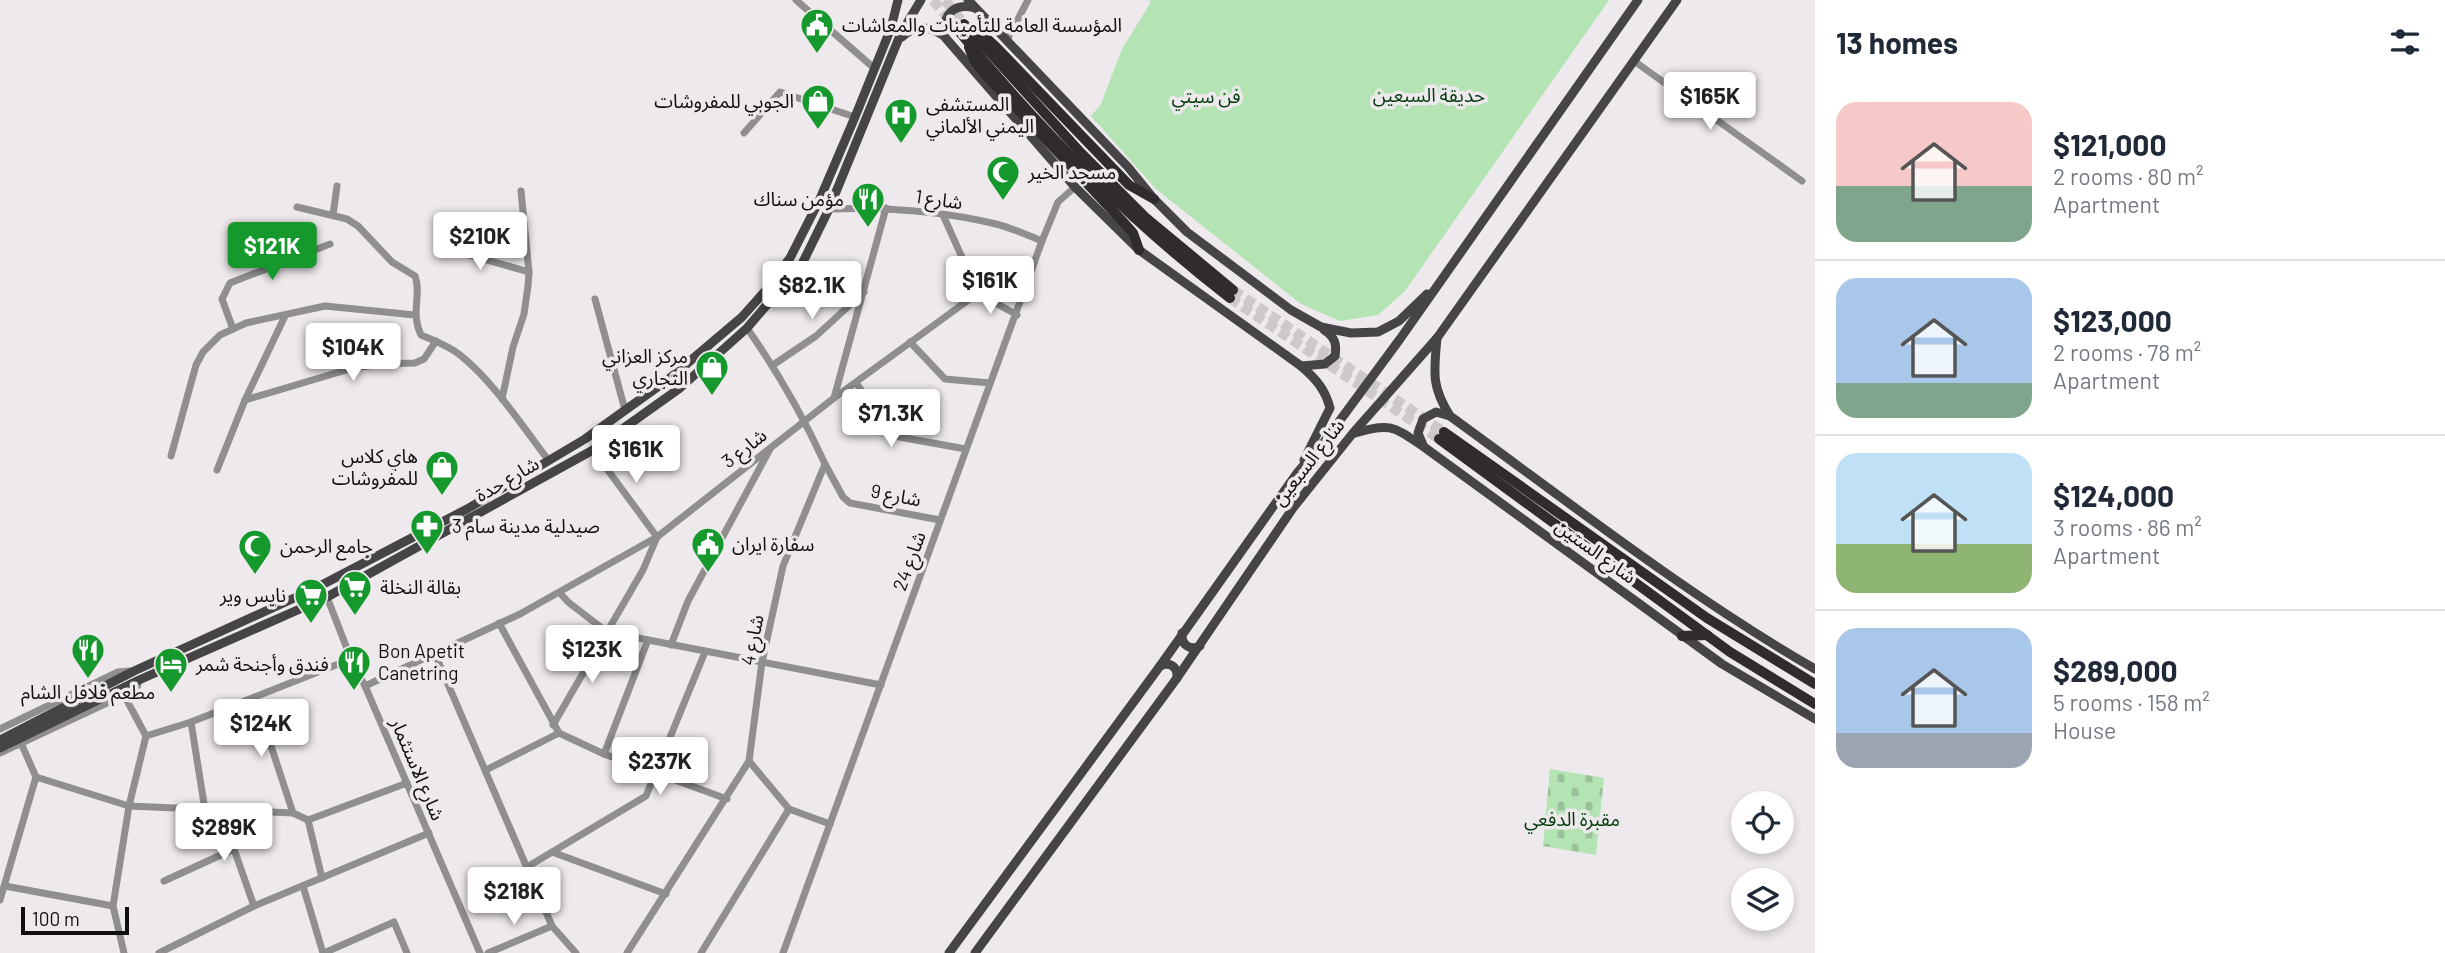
<!DOCTYPE html>
<meta charset="utf-8">
<style>
body{margin:0;font-family:Barlow,"Noto Sans Arabic",sans-serif;background:#f6f6f7;color:#1f2937;height:100vh;display:flex;flex-direction:column;font-size:26px;white-space:nowrap}
*{box-sizing:border-box;margin:0}
p{font-size:23px;color:#747a83}
.icon{flex:none;width:38px;height:38px;fill:none;stroke:currentColor;stroke-width:2;stroke-linecap:round;stroke-linejoin:round}
.map{position:relative;flex:1;overflow:hidden}
.drawer{display:flex;flex-direction:column;background:#fff;width:630px}
.drawer>*{flex:none}
.tools{position:absolute;left:1731px;top:791px;display:grid;gap:14px}
.tools a{display:grid;place-items:center;width:63px;height:63px;border-radius:50%;background:#fff;box-shadow:0 4px 10px #0003;font-size:35px}
.scale{position:absolute;left:21px;bottom:18px;width:108px;box-sizing:border-box;padding-left:7px;border:4px solid #110f11;border-top:0;font-size:19px;line-height:24px;white-space:nowrap;color:#110f11;-webkit-text-stroke:5px #eee9ed;paint-order:stroke}
.price{position:absolute;translate:-50% -60px;padding:0 16px;border-radius:7px;background:#fff;color:#222;font-size:23px;line-height:46px;filter:drop-shadow(0 2px 4px #0008)}
.price::after{content:'';position:absolute;left:50%;top:42px;width:21px;height:16px;margin-left:-10px;background:inherit;clip-path:polygon(0 0,100% 0,50% 100%)}
.price.active{background:#15982c;color:#fff}
ul{padding:0;list-style:none}
li{display:flex;align-items:center;gap:21px;height:175px;padding:0 21px}
li+li{border-top:2px solid #e0e1e3}
li span{display:grid;place-items:center;flex:none;width:196px;height:140px;border-radius:21px;color:#555}
li>.icon{margin-inline-start:auto}
span .icon{width:84px;height:84px;fill:#fffc;stroke-width:1}
li b{font-size:30px}
h2{display:flex;justify-content:space-between;align-items:center;height:84px;padding:0 21px;font-size:30px}
main{display:flex;flex:1;min-height:0}
.map>svg:first-child{display:block}
</style>
<main>
<div class="map">
<svg width="1815" height="953" viewBox="0 0 1815 953">
<defs>
<pattern id="cemetery-stones" width="16" height="16" patternUnits="userSpaceOnUse" patternTransform="scale(1.75)"><rect width="16" height="16" fill="#b4e3b4"/><path d="M2 7V4a2 2 0 0 1 4 0v3zM10 15v-3a2 2 0 0 1 4 0v3z" fill="#9ac29a"/></pattern>
</defs>
<rect width="100%" height="100%" fill="#eee9ed"/>
<path fill="url(#cemetery-stones)" d="M1550,769l54,9 -8,77 -53,-9z"/>
<path fill="#b4e3b4" d="M1148,0h461l-204,291 -27,24 -38,6 -39,-17 -145,-115 -65,-73 10,-12 21,-55 29,-47z"/>
<g fill="none" stroke-linecap="round" stroke-linejoin="round">
<g stroke="#cdc8cc" stroke-width="10" stroke-dasharray="10 5" stroke-linecap="butt">
<path d="M933,0l25,30"/>
<path d="M945,0l19,24"/>
<path d="M1233,290l211,142"/>
<path d="M1230,298l209,141"/>
</g>
<g stroke="#908e8f" stroke-width="7">
<path d="M796,0l78,68"/>
<path d="M1007,40l21,-40"/>
<path d="M1634,61l168,120"/>
<path d="M744,133l36,-41 75,25"/>
<path d="M297,207l50,12 11,7 34,36 23,14c7,18 -5,36 6,59 14,6 28,11 39,20 33,26 63,72 89,106"/>
<path d="M829,209c55,-2 113,2 167,15 16,4 31,11 46,17"/>
<path d="M333,215l4,-29"/>
<path d="M943,215l35,78"/>
<path d="M438,246l91,26"/>
<path d="M978,293l39,22"/>
<path d="M595,299l30,111"/>
<path d="M233,329l-11,-30 8,-16 100,-39"/>
<path d="M910,342l35,37 45,4"/>
<path d="M773,365l43,-29 48,-44"/>
<path d="M856,383l36,49 7,5 67,12"/>
<path d="M834,398l52,-190"/>
<path d="M502,399l11,-52 11,-33 4,-28 1,-14 -8,-81"/>
<path d="M245,400l108,-32 29,-4 33,-1 9,-4 12,-18"/>
<path d="M171,456l25,-91 7,-13 17,-17 26,-12 79,-17 90,9"/>
<path d="M825,464l18,33 7,6 90,17"/>
<path d="M217,470l28,-70 40,-84"/>
<path d="M560,593l8,9 39,30 274,53"/>
<path d="M327,597l24,62 14,27 115,267"/>
<path d="M499,623l60,110 45,21 123,45"/>
<path d="M671,645l17,-44 82,-152"/>
<path d="M435,654l117,272 24,27"/>
<path d="M365,686l155,-72 137,-77 177,-139 144,-105"/>
<path d="M255,697l38,116"/>
<path d="M191,722l14,88"/>
<path d="M553,725l90,-155 14,-33 -64,-87"/>
<path d="M0,729l118,-57 11,-1"/>
<path d="M146,736l45,-14 160,-63"/>
<path d="M0,753l124,-58 13,-7 2,-8"/>
<path d="M604,754l44,-114"/>
<path d="M749,761l40,48 41,15"/>
<path d="M486,770l73,-37"/>
<path d="M36,777l93,29 164,7 15,7 99,-37"/>
<path d="M221,812l33,94"/>
<path d="M308,820l14,58"/>
<path d="M552,852l114,42"/>
<path d="M527,867l119,-71 59,-144"/>
<path d="M164,881l70,-32"/>
<path d="M5,886l108,20"/>
<path d="M303,886l20,67"/>
<path d="M0,900l36,-123 -15,-34"/>
<path d="M124,953l-11,-47 16,-100 17,-70 -22,-41"/>
<path d="M159,953l95,-47 175,-73"/>
<path d="M324,953l70,-31 13,31"/>
<path d="M488,953l64,-27"/>
<path d="M627,953l122,-192 13,-99 21,-96 42,-102c-22,-48 -48,-93 -78,-136"/>
<path d="M701,953l88,-144"/>
<path d="M783,953l259,-712 16,-39 17,-15"/>
</g>
<g stroke="#474447" stroke-width="9">
<path d="M968,0l160,167 26,32 33,33 104,78 30,17 30,6 27,-1 21,-11 28,-27"/>
<path d="M943,35c0,-20 11,-33 32,-27"/>
<path d="M902,37c14,-13 25,-11 41,-2l132,152 64,63 162,116c15,13 24,23 29,42l-26,52"/>
<path d="M1437,338c-3,34 -6,48 13,78 120,87 237,179 365,253"/>
<path d="M1301,366l24,-2 10,-8c2,-12 0,-19 -11,-26"/>
<path d="M1355,433c36,-11 39,-6 69,14l298,217 93,55"/>
<path d="M1423,445l-5,-12 5,-14 13,-7 14,4"/>
<path d="M1182,633c-1,12 8,18 18,13"/>
<path d="M1160,666c10,-5 18,1 17,12"/>
<path d="M0,740l134,-69 180,-82 153,-80 118,-70 85,-61 72,-61 25,-28 23,-31 29,-57 36,-84 36,-89 7,-28"/>
<path d="M0,748l139,-68 188,-83 266,-147 87,-62 67,-60 55,-64 27,-55 72,-176 20,-33"/>
<path d="M949,953l211,-287 137,-193 27,-31 76,-103 238,-339"/>
<path d="M975,953l202,-275 116,-170 60,-75 84,-95 240,-338"/>
</g>
<g stroke="#2f2b2e" stroke-width="10">
<path d="M964,24l117,129 64,64 88,73"/>
<path d="M958,30c81,99 171,190 272,268"/>
<path d="M972,33l12,3 12,11 133,138 25,14"/>
<path d="M969,47l5,13 10,13 142,152 7,8 6,17"/>
<path d="M1444,432l263,186 108,66"/>
<path d="M1439,439l291,213 85,52"/>
<path d="M1682,636l25,-1"/>
</g>
</g>
<defs>
<symbol id="civic-pin" viewBox="-11 -11 22 30"><path d="M0 17L-7.5 6A9.5 9.5 0 1 1 7.5 6Z" fill="#15982c" stroke="#eee9ed"/><path d="M-.6-6.5H3V-4.5H.6V-3L4-1V1h2V6H-6V1h2V-1L-.6-3ZM-1.2 2.5V6h2.4V2.5Z" fill="#fff"/></symbol>
<symbol id="shop-pin" viewBox="-11 -11 22 30"><path d="M0 17L-7.5 6A9.5 9.5 0 1 1 7.5 6Z" fill="#15982c" stroke="#eee9ed"/><path d="M-5-2.5h2.3a2.7 3.5 0 0 1 5.4 0H5L5.5 6h-11ZM-1.5-2.5h3a1.5 2.3 0 0 0-3 0Z" fill="#fff"/></symbol>
<symbol id="hospital-pin" viewBox="-11 -11 22 30"><path d="M0 17L-7.5 6A9.5 9.5 0 1 1 7.5 6Z" fill="#15982c" stroke="#eee9ed"/><path d="M-5-5h3v3.5h4V-5h3V5h-3V1.5h-4V5h-3Z" fill="#fff"/></symbol>
<symbol id="mosque-pin" viewBox="-11 -11 22 30"><path d="M0 17L-7.5 6A9.5 9.5 0 1 1 7.5 6Z" fill="#15982c" stroke="#eee9ed"/><path d="M3.5-4.9A6 6 0 1 0 3.5 4.9A5 5 0 1 1 3.5-4.9Z" fill="#fff"/></symbol>
<symbol id="restaurant-pin" viewBox="-11 -11 22 30"><path d="M0 17L-7.5 6A9.5 9.5 0 1 1 7.5 6Z" fill="#15982c" stroke="#eee9ed"/><path d="M-5-6h1v4h1v-4h1v4h1v-4h1v5L-1.5 .5V6h-2V.5L-5-1ZM5-6V6H3V1.5H1.5Q1.5-4 5-6Z" fill="#fff"/></symbol>
<symbol id="pharmacy-pin" viewBox="-11 -11 22 30"><path d="M0 17L-7.5 6A9.5 9.5 0 1 1 7.5 6Z" fill="#15982c" stroke="#eee9ed"/><path d="M-2-6h4v4h4v4h-4v4h-4v-4h-4v-4h4Z" fill="#fff"/></symbol>
<symbol id="supermarket-pin" viewBox="-11 -11 22 30"><path d="M0 17L-7.5 6A9.5 9.5 0 1 1 7.5 6Z" fill="#15982c" stroke="#eee9ed"/><path d="M-6-5.5h2.5l.6 2H6L4.5 2H-2.5L-4.4-4H-6ZM-1.5 3.2a1.3 1.3 0 1 0 .1 0ZM3 3.2a1.3 1.3 0 1 0 .1 0Z" fill="#fff"/></symbol>
<symbol id="hotel-pin" viewBox="-11 -11 22 30"><path d="M0 17L-7.5 6A9.5 9.5 0 1 1 7.5 6Z" fill="#15982c" stroke="#eee9ed"/><path d="M-6-4.5h1.5V1H6V5H4.5V3h-9V5H-6ZM-4 0a1.8 1.8 0 1 1 3.6 0ZM.5 0V-2.5h3Q6-2.5 6 0Z" fill="#fff"/></symbol>
</defs>
<g fill-rule="evenodd">
<use href="#civic-pin" x="798" y="6" width="38" height="52"/>
<use href="#shop-pin" x="799" y="82" width="38" height="52"/>
<use href="#hospital-pin" x="882" y="96" width="38" height="52"/>
<use href="#mosque-pin" x="984" y="153" width="38" height="52"/>
<use href="#restaurant-pin" x="849" y="180" width="38" height="52"/>
<use href="#shop-pin" x="693" y="348" width="38" height="52"/>
<use href="#shop-pin" x="423" y="448" width="38" height="52"/>
<use href="#pharmacy-pin" x="408" y="507" width="38" height="52"/>
<use href="#civic-pin" x="689" y="525" width="38" height="52"/>
<use href="#mosque-pin" x="236" y="527" width="38" height="52"/>
<use href="#supermarket-pin" x="336" y="568" width="38" height="52"/>
<use href="#supermarket-pin" x="292" y="576" width="38" height="52"/>
<use href="#restaurant-pin" x="69" y="631" width="38" height="52"/>
<use href="#restaurant-pin" x="335" y="643" width="38" height="52"/>
<use href="#hotel-pin" x="152" y="645" width="38" height="52"/>
</g>
<g text-anchor="middle" stroke-width="7" stroke-linejoin="round" paint-order="stroke">
<g font-size="19" fill="#110f11" stroke="#eee9ed" text-anchor="start">
<text x="842" y="32">المؤسسة العامة للتأمينات والمعاشات</text>
<text x="794" y="108" text-anchor="end">الجوبي للمفروشات</text>
<text x="926" y="111">المستشفى<tspan x="926" dy="22">اليمني الألماني</tspan></text>
<text x="1028" y="179">مسجد الخير</text>
<text x="844" y="206" text-anchor="end">مؤمن سناك</text>
<text x="688" y="363" text-anchor="end">مركز العزاني<tspan x="688" dy="22">التجاري</tspan></text>
<text x="418" y="463" text-anchor="end">هاي كلاس<tspan x="418" dy="22">للمفروشات</tspan></text>
<text x="452" y="533">صيدلية مدينة سام 3</text>
<text x="732" y="551">سفارة ايران</text>
<text x="280" y="553">جامع الرحمن</text>
<text x="380" y="594">بقالة النخلة</text>
<text x="286" y="602" text-anchor="end">نايس وير</text>
<text x="378" y="658">Bon Apetit<tspan x="378" dy="22">Canetring</tspan></text>
<text x="196" y="671">فندق وأجنحة شمر</text>
<text x="88" y="699" text-anchor="middle">مطعم فلافل الشام</text>
</g>
<g font-size="19" fill="#033d0c" stroke="#eee9ed">
<text x="1429" y="102">حديقة السبعين</text>
<text x="1206" y="103">فن سيتي</text>
<text x="1572" y="826">مقبرة الدفعي</text>
</g>
<g font-size="19" fill="#110f11" stroke="#eee9ed">
<text transform="translate(939 199) rotate(8)" y="7">شارع 1</text>
<text transform="translate(744 448) rotate(-38)" y="7">شارع 3</text>
<text transform="translate(1308 462) rotate(-52)" y="7">شارع السبعين</text>
<text transform="translate(507 479) rotate(-30)" y="7">شارع حدة</text>
<text transform="translate(896 495) rotate(11)" y="7">شارع 9</text>
<text transform="translate(1596 551) rotate(36)" y="7">شارع الستين</text>
<text transform="translate(909 561) rotate(-70)" y="7">شارع 24</text>
<text transform="translate(752 640) rotate(-79)" y="7">شارع 4</text>
<text transform="translate(418 769) rotate(67)" y="7">شارع الاستثمار</text>
</g>
</g>
</svg>
<div class="tools">
<a><svg class="icon" aria-label="locate" viewBox="0 0 24 24"><circle cx="12" cy="12" r="6"/><path d="M12 2v4M12 18v4M2 12h4M18 12h4"/></svg></a>
<a><svg class="icon" aria-label="layers" viewBox="0 0 24 24"><path d="M12 4l9 5-9 5-9-5zM3 14l9 5 9-5"/></svg></a>
</div>
<div class="scale">100 m</div>
<b class="price" style="left:1710px;top:132px">$165K</b>
<b class="price" style="left:480px;top:272px">$210K</b>
<b class="price active" style="left:272px;top:282px">$121K</b>
<b class="price" style="left:990px;top:316px">$161K</b>
<b class="price" style="left:812px;top:321px">$82.1K</b>
<b class="price" style="left:353px;top:383px">$104K</b>
<b class="price" style="left:891px;top:449px">$71.3K</b>
<b class="price" style="left:636px;top:485px">$161K</b>
<b class="price" style="left:592px;top:685px">$123K</b>
<b class="price" style="left:261px;top:759px">$124K</b>
<b class="price" style="left:660px;top:797px">$237K</b>
<b class="price" style="left:224px;top:863px">$289K</b>
<b class="price" style="left:514px;top:927px">$218K</b>
</div>
<section class="drawer">
<h2>13 homes<svg class="icon" aria-label="filters" viewBox="0 0 24 24"><path d="M4 7h16M4 17h16"/><circle cx="9" cy="7" r="2"/><circle cx="15" cy="17" r="2"/></svg></h2>
<ul>
<li><span style="background:linear-gradient(#f6c9c9 60%,#7fa58c 0)"><svg class="icon" aria-label="home" viewBox="0 0 24 24"><path d="M3 11l9-7 9 7M6 9v11h12V9"/></svg></span><div><b>$121,000</b><p>2 rooms · 80 m²</p><p>Apartment</p></div></li>
<li><span style="background:linear-gradient(#a9c7e8 75%,#7fa58c 0)"><svg class="icon" aria-label="home" viewBox="0 0 24 24"><path d="M3 11l9-7 9 7M6 9v11h12V9"/></svg></span><div><b>$123,000</b><p>2 rooms · 78 m²</p><p>Apartment</p></div></li>
<li><span style="background:linear-gradient(#bfe0f5 65%,#8fb573 0)"><svg class="icon" aria-label="home" viewBox="0 0 24 24"><path d="M3 11l9-7 9 7M6 9v11h12V9"/></svg></span><div><b>$124,000</b><p>3 rooms · 86 m²</p><p>Apartment</p></div></li>
<li><span style="background:linear-gradient(#a9c7e8 75%,#9aa5b1 0)"><svg class="icon" aria-label="home" viewBox="0 0 24 24"><path d="M3 11l9-7 9 7M6 9v11h12V9"/></svg></span><div><b>$289,000</b><p>5 rooms · 158 m²</p><p>House</p></div></li>
</ul>
</section>
</main>
